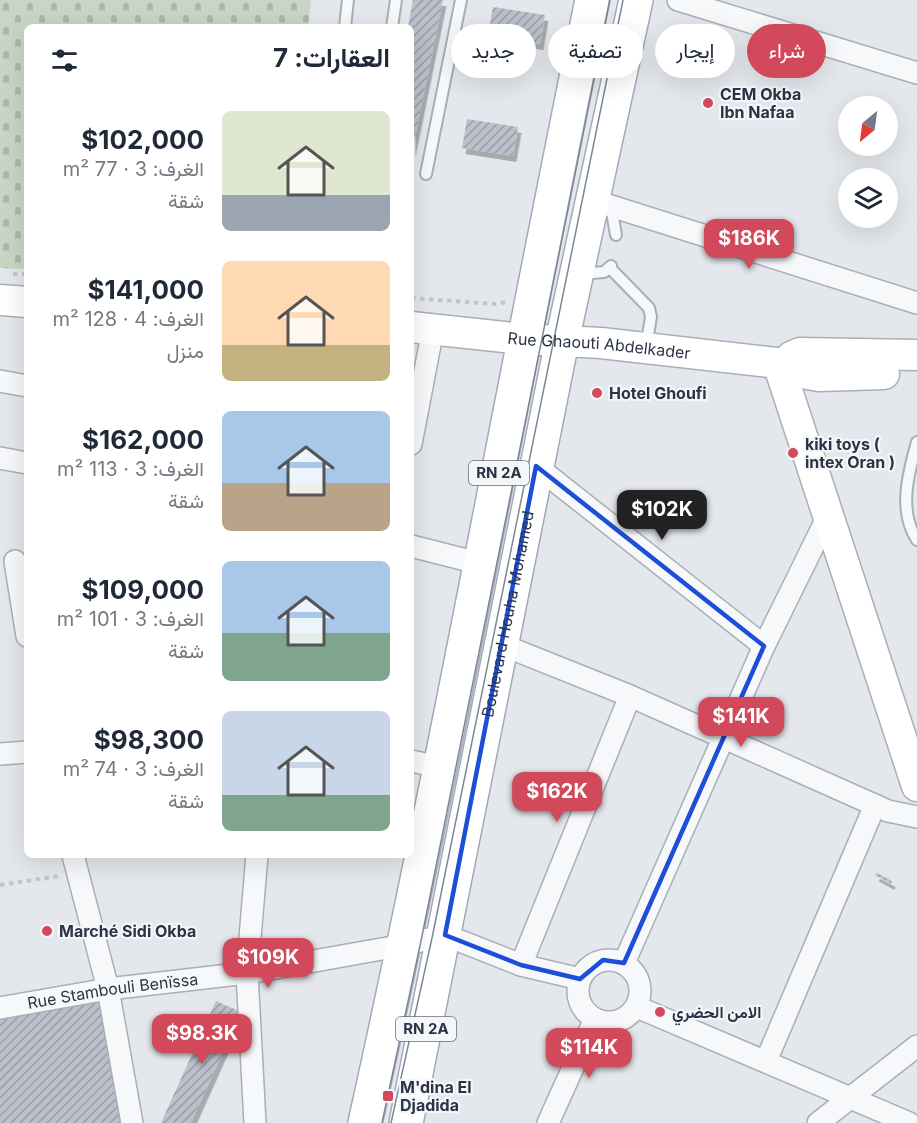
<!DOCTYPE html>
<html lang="ar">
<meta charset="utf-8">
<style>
body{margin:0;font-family:Inter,Vazirmatn,sans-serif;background:#f2f2f3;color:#1f2937;direction:rtl;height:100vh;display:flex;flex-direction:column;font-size:22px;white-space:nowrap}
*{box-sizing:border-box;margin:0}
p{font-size:20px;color:#747a83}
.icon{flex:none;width:33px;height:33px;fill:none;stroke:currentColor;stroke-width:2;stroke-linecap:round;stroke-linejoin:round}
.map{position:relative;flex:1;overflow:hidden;direction:ltr}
.details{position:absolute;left:24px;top:24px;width:390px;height:834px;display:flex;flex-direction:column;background:#fff;border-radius:9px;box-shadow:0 6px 24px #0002;direction:rtl}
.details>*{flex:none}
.guide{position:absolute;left:432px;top:24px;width:394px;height:54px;direction:rtl;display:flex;gap:12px}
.needle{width:39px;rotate:209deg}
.fabs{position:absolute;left:838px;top:96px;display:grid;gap:12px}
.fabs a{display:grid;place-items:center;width:60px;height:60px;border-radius:50%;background:#fff;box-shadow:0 6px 24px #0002;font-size:30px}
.price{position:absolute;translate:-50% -51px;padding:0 14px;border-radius:12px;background:#d1495b;color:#fff;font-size:20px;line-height:39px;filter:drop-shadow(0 2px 3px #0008)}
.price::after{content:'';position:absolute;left:50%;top:36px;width:18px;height:14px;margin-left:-9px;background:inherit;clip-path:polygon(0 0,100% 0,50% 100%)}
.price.active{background:#222;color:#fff}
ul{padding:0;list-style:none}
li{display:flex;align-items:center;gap:18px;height:150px;padding:0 24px}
li span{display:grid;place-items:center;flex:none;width:168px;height:120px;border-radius:9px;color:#555}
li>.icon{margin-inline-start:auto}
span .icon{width:72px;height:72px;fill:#fffc;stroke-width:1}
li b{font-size:26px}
h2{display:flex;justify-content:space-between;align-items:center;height:72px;padding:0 24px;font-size:26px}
.pill{padding:0 21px;border-radius:27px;background:#fff;box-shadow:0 6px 24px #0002;font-size:21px;line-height:54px}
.pill.active{background:#d1495b;color:#fff}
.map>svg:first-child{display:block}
</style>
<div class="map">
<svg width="917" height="1123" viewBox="0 0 917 1123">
<defs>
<pattern id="cemetery-stones" width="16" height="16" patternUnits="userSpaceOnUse" patternTransform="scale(1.5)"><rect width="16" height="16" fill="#c9d6c5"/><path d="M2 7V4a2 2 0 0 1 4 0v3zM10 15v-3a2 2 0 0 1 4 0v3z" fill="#adb8ab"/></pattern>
<pattern id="building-hatch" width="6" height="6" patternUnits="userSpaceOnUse" patternTransform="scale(1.5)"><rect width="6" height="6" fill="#bbc0ca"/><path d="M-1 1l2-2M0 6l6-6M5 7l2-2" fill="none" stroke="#989da6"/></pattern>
<filter id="shadow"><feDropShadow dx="3.5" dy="6" stdDeviation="0" flood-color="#0004"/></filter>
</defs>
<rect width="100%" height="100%" fill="#e4e7ec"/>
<path fill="url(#cemetery-stones)" d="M0,0h311l-3,27h-281v242l-27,-1z"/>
<g fill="url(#building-hatch)" filter="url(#shadow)">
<path d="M413,0h30l-31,151 -1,-124h-3z"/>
<path d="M493,7l52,8 -5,29 -52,-8z"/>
<path d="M467,119l51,8 -5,29 -51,-8z"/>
<path d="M877,873l15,8 -1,3 -16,-9z"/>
<path d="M108,989l24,134h-132v-115z"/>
<path d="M216,1001l25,11 -50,111h-30z"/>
</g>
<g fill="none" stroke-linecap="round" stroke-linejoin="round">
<defs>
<g id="service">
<path d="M345,27l3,-27"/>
<path d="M392,27l4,-27"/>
<path d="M426,174l35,-174"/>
<path d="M611,206l5,29"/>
<path d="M610,268l39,40 2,9 -5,30"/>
<path d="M581,274l23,-2 7,-6"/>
<path d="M917,442c-9,32 -19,69 0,98"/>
</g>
<g id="minor">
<path d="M678,0l239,73"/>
<path d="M592,200l325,103"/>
<path d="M0,381l27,5"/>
<path d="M411,444l22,-115"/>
<path d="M0,458l27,5"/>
<path d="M536,466l228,180"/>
<path d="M411,546l71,18"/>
<path d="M15,561l12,75"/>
<path d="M500,644l130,52 258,115 29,6"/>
<path d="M0,754l27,-2"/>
<path d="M411,761l29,6"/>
<path d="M73,855l35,134 24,134"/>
<circle cx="609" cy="991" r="31"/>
<path d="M624,963l140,-317 63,-128"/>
<path d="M521,965l109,-269"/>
<path d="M637,1007l272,116"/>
<path id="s1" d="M0,1008l108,-19 139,-16 157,-28 41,-10 76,30 59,14"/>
<path d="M766,1061l109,-256"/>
<path d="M255,1123l-8,-150 10,-118"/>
<path d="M548,1123l47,-104"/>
<path d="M818,1123l99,-77"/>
</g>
<g id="secondary">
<path d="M0,300l27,2"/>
<path id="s2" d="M411,327l111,12 79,4 185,21"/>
<path d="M778,363l139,423"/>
<path d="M786,364l5,-7 9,-4 117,2"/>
<path d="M786,364l5,7 28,5 65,-2"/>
</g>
<g id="primary">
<path d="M365,1123c83,-373 150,-749 227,-1123"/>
<path id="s3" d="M406,1123l156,-782 74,-341"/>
</g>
</defs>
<use href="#service" stroke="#a9aeb7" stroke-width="14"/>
<use href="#minor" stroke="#a9aeb7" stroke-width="24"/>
<use href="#secondary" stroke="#a9aeb7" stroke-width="33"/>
<use href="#primary" stroke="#a3abb8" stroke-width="36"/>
<g stroke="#c2c5cb" stroke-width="4" stroke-dasharray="4.5 4.5" stroke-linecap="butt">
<path d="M13,274h14"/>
<path d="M411,298l85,6 10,-2"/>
<path d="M0,885l59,-9"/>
</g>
<use href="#service" stroke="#f7f8fa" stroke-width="10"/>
<use href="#minor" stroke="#f7f8fa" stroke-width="21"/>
<use href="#secondary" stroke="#fff" stroke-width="30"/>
<use href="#primary" stroke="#fff" stroke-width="33"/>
<g stroke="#7d8696" stroke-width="1.5">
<path d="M382,1123l39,-182 189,-941"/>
<path d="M391,1123l41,-185 191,-938"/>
</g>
</g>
<path fill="none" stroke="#1d4ed8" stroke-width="4.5" stroke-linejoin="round" d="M536,466l228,180 -140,317 -21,-3 -23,19 -59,-14 -76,-30z"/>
<g fill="#d1495b" stroke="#f4f6f9" stroke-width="2">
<circle cx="708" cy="103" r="6"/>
<circle cx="597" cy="393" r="6"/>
<circle cx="793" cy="453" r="6"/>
<circle cx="47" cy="931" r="6"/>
<circle cx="660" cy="1012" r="6"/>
<rect x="382" y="1090" width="12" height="12" rx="3"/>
</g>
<g text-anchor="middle" stroke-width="4.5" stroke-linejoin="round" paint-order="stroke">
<g fill="#f4f6f9" stroke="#676e7b" stroke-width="1.5">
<rect x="469" y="461" width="60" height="24" rx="4.5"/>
<rect x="396" y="1017" width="60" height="24" rx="4.5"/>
</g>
<g font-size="15" font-weight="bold" fill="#2b3445">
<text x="499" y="478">RN 2A</text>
<text x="426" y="1034">RN 2A</text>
</g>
<g font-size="16" font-weight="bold" fill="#2b3445" stroke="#f4f6f9" text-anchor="start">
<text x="720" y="100">CEM Okba<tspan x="720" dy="18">Ibn Nafaa</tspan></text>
<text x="609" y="399">Hotel Ghoufi</text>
<text x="805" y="450">kiki toys (<tspan x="805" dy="18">intex Oran )</tspan></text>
<text x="59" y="937">Marché Sidi Okba</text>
<text x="672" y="1018">الامن الحضري</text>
<text x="400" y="1093">M'dina El<tspan x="400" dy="18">Djadida</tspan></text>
</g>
<g font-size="16" fill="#2b3445" stroke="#f4f6f9">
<text dy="6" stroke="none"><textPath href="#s2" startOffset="189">Rue Ghaouti Abdelkader</textPath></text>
<text dy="6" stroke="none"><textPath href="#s3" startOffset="519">Boulevard Houha Mohamed</textPath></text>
<text dy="6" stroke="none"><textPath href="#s1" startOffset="114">Rue Stambouli Benïssa</textPath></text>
</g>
</g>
</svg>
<div class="fabs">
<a><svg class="needle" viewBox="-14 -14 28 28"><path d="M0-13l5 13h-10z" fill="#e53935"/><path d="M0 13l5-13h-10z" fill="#747a83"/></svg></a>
<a><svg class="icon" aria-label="layers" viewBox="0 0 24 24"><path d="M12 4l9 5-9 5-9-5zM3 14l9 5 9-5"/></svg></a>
</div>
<b class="price" style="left:749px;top:270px">$186K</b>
<b class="price active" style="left:662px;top:541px">$102K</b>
<b class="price" style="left:741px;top:748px">$141K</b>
<b class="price" style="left:557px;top:823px">$162K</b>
<b class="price" style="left:268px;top:989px">$109K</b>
<b class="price" style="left:202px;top:1065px">$98.3K</b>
<b class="price" style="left:589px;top:1079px">$114K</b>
<div class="guide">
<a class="pill active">شراء</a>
<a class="pill">إيجار</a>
<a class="pill">تصفية</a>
<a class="pill">جديد</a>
</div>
<section class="details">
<h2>العقارات: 7<svg class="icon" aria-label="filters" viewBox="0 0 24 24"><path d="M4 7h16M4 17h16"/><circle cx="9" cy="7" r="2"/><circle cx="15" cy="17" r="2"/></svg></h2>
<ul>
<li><span style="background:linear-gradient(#dfe7d0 70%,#9aa5b1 0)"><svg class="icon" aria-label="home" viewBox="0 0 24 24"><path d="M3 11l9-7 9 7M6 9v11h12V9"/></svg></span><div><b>$102,000</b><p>الغرف: 3 · 77 m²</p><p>شقة</p></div></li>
<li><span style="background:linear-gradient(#ffd9b3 70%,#c2b280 0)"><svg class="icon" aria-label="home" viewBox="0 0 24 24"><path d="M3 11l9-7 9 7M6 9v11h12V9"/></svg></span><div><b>$141,000</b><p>الغرف: 4 · 128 m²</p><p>منزل</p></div></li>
<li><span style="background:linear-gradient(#a9c7e8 60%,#b9a48a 0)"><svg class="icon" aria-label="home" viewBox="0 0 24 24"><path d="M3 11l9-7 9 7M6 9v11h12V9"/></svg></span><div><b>$162,000</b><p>الغرف: 3 · 113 m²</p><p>شقة</p></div></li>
<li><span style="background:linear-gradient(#a9c7e8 60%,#7fa58c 0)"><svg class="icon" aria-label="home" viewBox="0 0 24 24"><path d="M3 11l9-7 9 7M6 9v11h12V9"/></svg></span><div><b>$109,000</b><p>الغرف: 3 · 101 m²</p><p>شقة</p></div></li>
<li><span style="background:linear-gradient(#c9d6e8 70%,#7fa58c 0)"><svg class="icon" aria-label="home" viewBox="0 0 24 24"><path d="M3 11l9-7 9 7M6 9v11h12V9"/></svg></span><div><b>$98,300</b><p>الغرف: 3 · 74 m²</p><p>شقة</p></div></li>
</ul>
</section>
</div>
